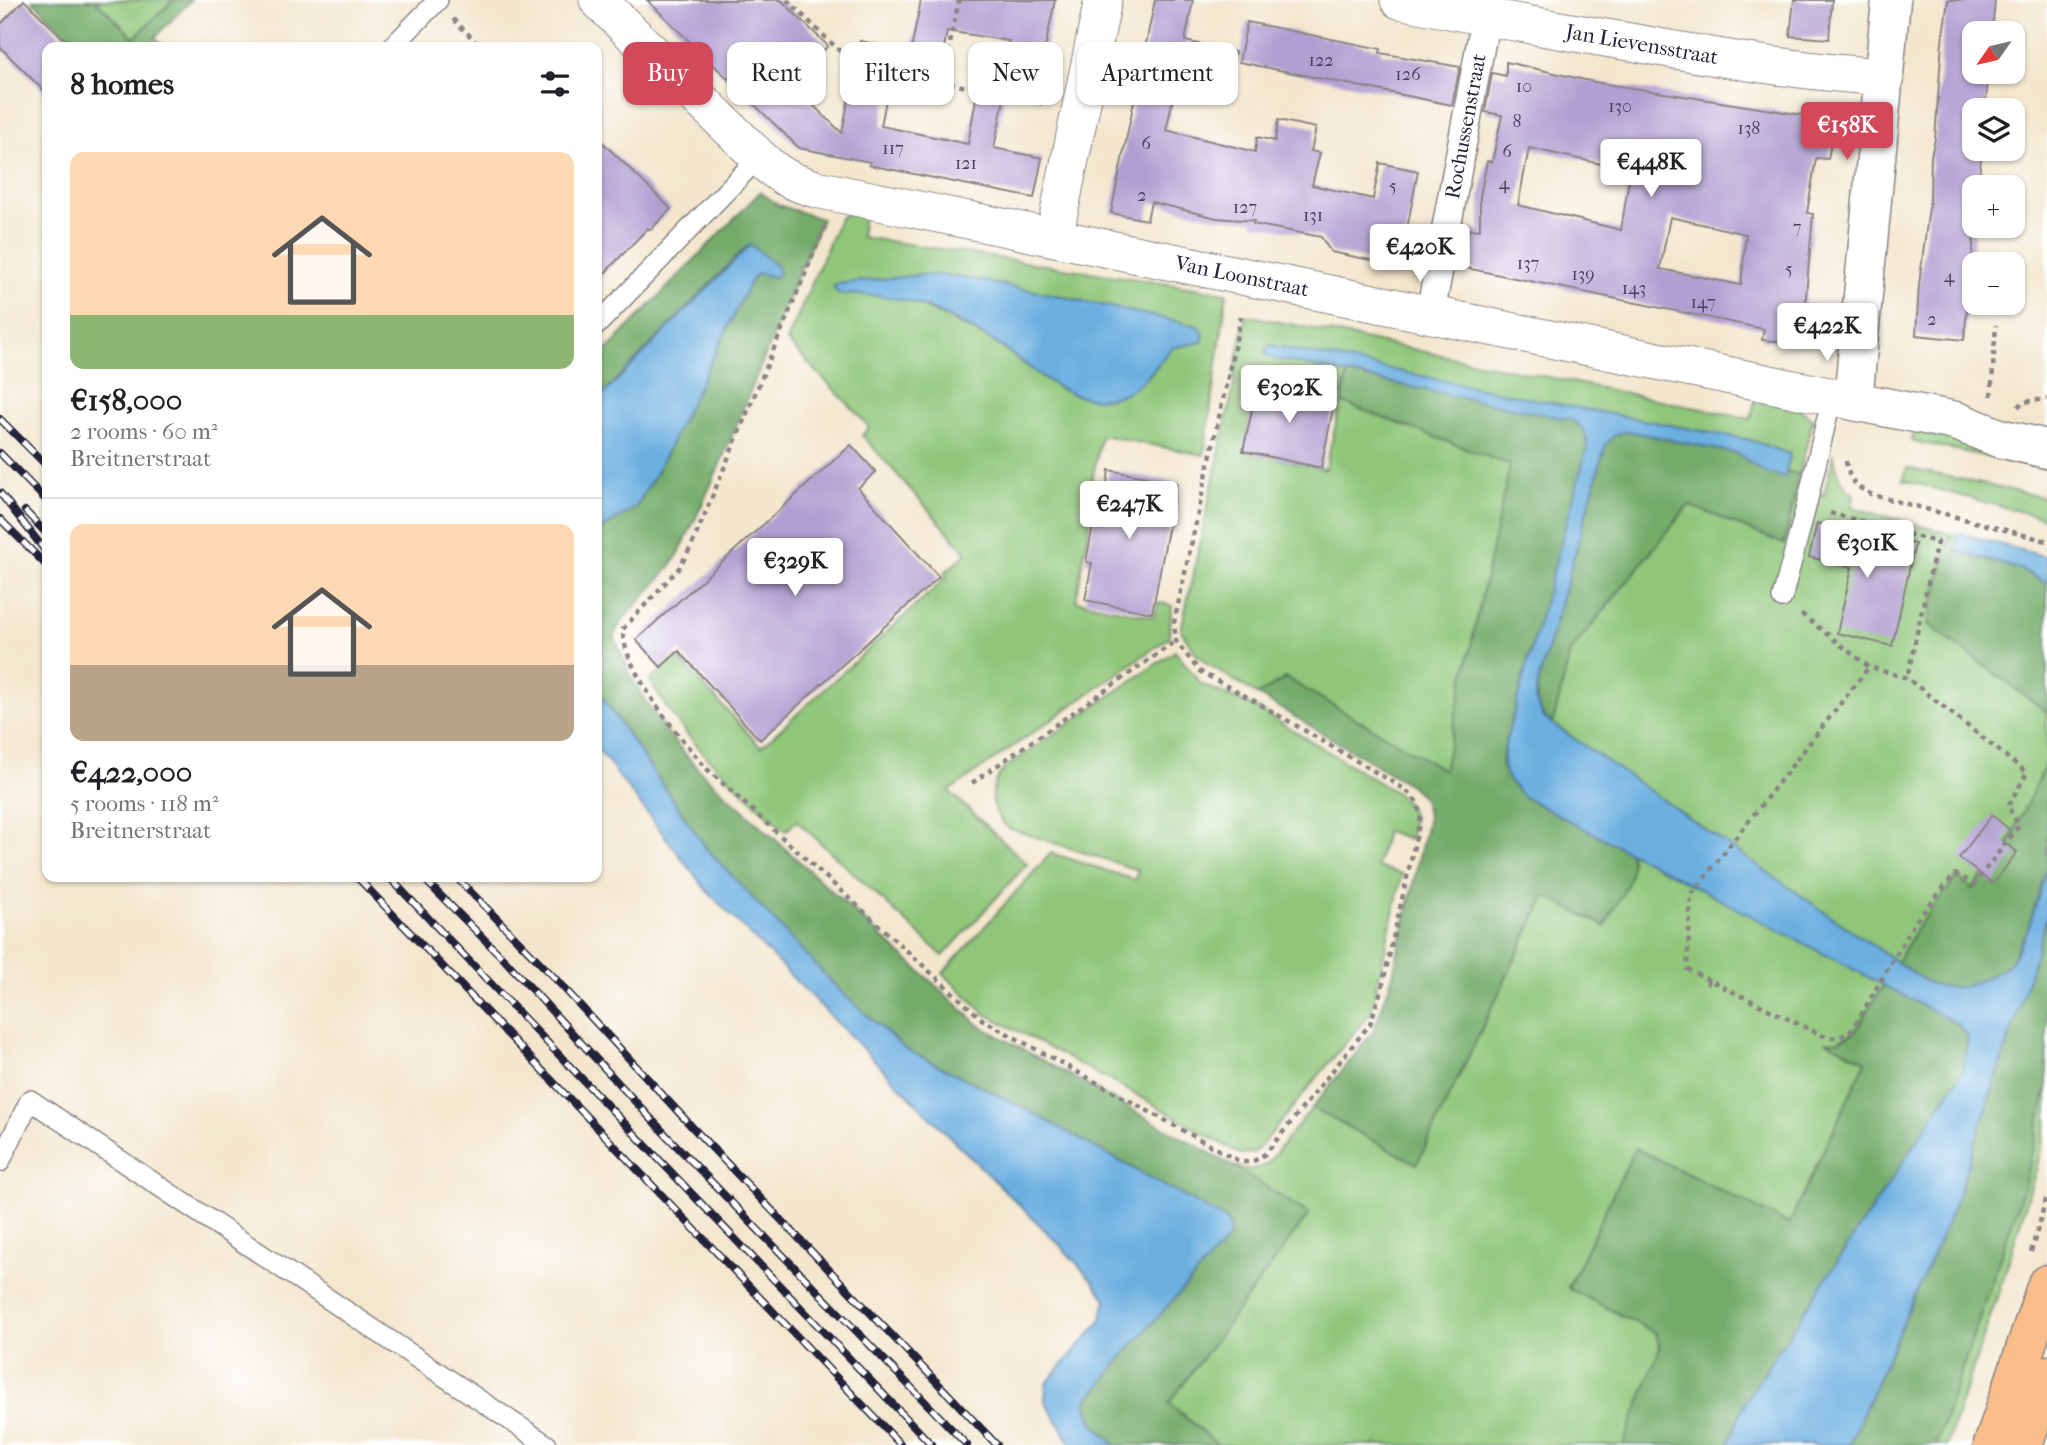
<!DOCTYPE html>
<meta charset="utf-8">
<style>
body{margin:0;font-family:"IM FELL French Canon",serif;background:#f6f6f6;color:#202124;height:100vh;display:flex;flex-direction:column;font-size:26px;white-space:nowrap}
*{box-sizing:border-box;margin:0}
p{font-size:23px;color:#757577}
.icon{flex:none;width:38px;height:38px;fill:none;stroke:currentColor;stroke-width:2;stroke-linecap:round;stroke-linejoin:round}
.map{position:relative;flex:1;overflow:hidden}
.drawer{position:absolute;left:42px;top:42px;width:560px;height:840px;display:flex;flex-direction:column;background:#fff;border-radius:14px;box-shadow:0 2px 5px #0004}
.drawer>*{flex:none}
.top-card{position:absolute;left:623px;top:42px;width:665px;height:63px;display:flex;gap:14px}
.needle{width:46px;rotate:236deg}
.tools{position:absolute;left:1962px;top:21px;display:grid;gap:14px}
.tools a{display:grid;place-items:center;width:63px;height:63px;border-radius:14px;background:#fff;box-shadow:0 2px 5px #0004;font-size:35px}
.price{position:absolute;translate:-50% -60px;padding:0 16px;border-radius:7px;background:#fff;color:#222;font-size:23px;line-height:46px;filter:drop-shadow(0 2px 4px #0008)}
.price::after{content:'';position:absolute;left:50%;top:42px;width:21px;height:16px;margin-left:-10px;background:inherit;clip-path:polygon(0 0,100% 0,50% 100%)}
.price.active{background:#d1495b;color:#fff}
ul{padding:0;list-style:none}
li{display:grid;align-content:center;gap:14px;height:371px;padding:0 28px}
li+li{border-top:2px solid #e0e0e0}
li span{display:grid;place-items:center;height:217px;border-radius:14px;color:#555}
li>.icon{margin-inline-start:auto}
span .icon{width:126px;height:126px;fill:#fffc;stroke-width:1}
li b{font-size:30px}
h2{display:flex;justify-content:space-between;align-items:center;height:84px;padding:0 28px;font-size:30px}
.tag{padding:0 24px;border-radius:14px;background:#fff;box-shadow:0 2px 5px #0004;font-size:24px;line-height:63px}
.tag.active{background:#d1495b;color:#fff}
.map>svg:first-child{display:block}
</style>
<div class="map">
<svg width="2047" height="1445" viewBox="0 0 2047 1445">
<rect width="100%" height="100%" fill="#fff"/>
<filter id="ink" filterUnits="userSpaceOnUse"><feTurbulence type="fractalNoise" baseFrequency=".0143" numOctaves="2"/><feDisplacementMap in="SourceGraphic" scale="14" xChannelSelector="R" yChannelSelector="G"/><feConvolveMatrix kernelMatrix="1 2 1 2 8 2 1 2 1" color-interpolation-filters="sRGB"/></filter>
<filter id="wash" filterUnits="userSpaceOnUse"><feTurbulence type="fractalNoise" baseFrequency=".00686" numOctaves="4" result="noise"/><feDisplacementMap in="SourceGraphic" scale="28" xChannelSelector="R" yChannelSelector="G"/><feGaussianBlur stdDeviation="1.57" result="paint"/><feColorMatrix in="noise" values="0 0 0 0 0 0 0 0 0 0 0 0 0 0 0 0 0 1.4 0 .05"/><feComposite in="paint" operator="in"/></filter>
<g filter="url(#wash)">
<rect width="100%" height="100%" fill="#f3e6cd"/>
<g fill="#8fc679" stroke="#58745a" stroke-width="2" fill-rule="evenodd">
<path d="M95,0h78l-39,38z"/>
<path d="M847,214l17,1 -3,22 366,56 -23,162 -103,-20 -12,61 5,2 -18,103 78,16 4,-15 14,4 -3,26 1,5 -221,154 78,73 -84,92 -146,-135 -11,10c-50,-46 -103,-89 -136,-151l27,-23 84,90 186,-170 -3,-4 23,-20 -105,-118 7,-7 -10,-13 -72,-74 48,-112 5,-11zM920,275h26l104,19 147,32 7,8 -2,8 -30,5 -21,26 -25,20 -65,-3 -70,-50 -71,-35 -30,-10 -51,-1 -5,-6 4,-4z"/>
<path d="M1246,315l505,104 4,-21 42,10 16,11 -14,56 -13,-4 3,-17 -39,-14 -484,-90v4l6,4 76,16 -5,20 -90,-18v6l5,1 -14,68 81,18 16,-67 170,63 -67,305 -158,-92 -28,17 -52,-32 -9,-8 -16,-25 54,-250 -2,-1z"/>
<path d="M1914,431l133,29v9l-135,-28z"/>
<path d="M1833,455c6,17 5,27 21,40l-2,12 98,27 -22,90 119,88v49l-38,81 -36,47 -15,-11 -39,47 -65,108 -16,8h-10l38,20 -77,163 -154,-76 -67,139 88,46 5,15 -38,97h-405l-49,-42 140,-189 -76,-48 19,4 14,-5 46,-57 105,56 129,-269 60,31 26,-63 -3,-12 -15,-85 -61,-42 17,-72 119,-147 95,39 13,-55 27,6z"/>
<path d="M1907,468l140,30v21l-144,-39z"/>
<path d="M1175,651l26,33 55,24 142,86c17,16 16,23 12,45l-24,-8 -9,36 25,7 -31,138 -111,135 -7,6 -13,1 -96,-55 -160,-86 -41,-40 108,-120 84,27 3,-10 -130,-42c-19,-18 -21,-41 -3,-60z"/>
<path d="M2047,1086v37l-11,47 -31,103 -58,172h-11l88,-258z"/>
</g>
<g fill="#73ab69" stroke="#4a6652" stroke-width="2">
<path d="M32,0h63l39,38 39,-38h18l-36,37 9,10h-84z"/>
<path d="M760,192l18,13 44,14c-49,111 -90,227 -144,336 -10,15 -21,28 -33,40 -11,14 -25,24 -31,41 7,15 12,31 20,46 18,33 42,63 68,91l277,252 254,141 76,48 -140,189 49,42h-103l-23,-23 -6,-20 42,-52 98,-130 -202,-112 -119,-59 -66,-59 -69,-73 -64,-69 -109,-158v-158l39,-25 22,-38 94,-191 8,-5 14,4 -24,-32 -5,3 -148,152v-40z"/>
<path d="M1348,374l224,46 12,9 4,16 -82,296 -5,25 23,31 105,54c10,31 -14,49 -24,75l-60,-30 -128,268 -105,-56 61,-76 19,-54 36,-161 -6,-21 -12,-11 -152,-90 28,-17 158,92 66,-305 -169,-63z"/>
<path d="M1628,431l111,23 23,17 23,6 1,-6 13,4 -15,69 -95,-39 -119,147 -17,72c-19,-13 -18,-24 -14,-45l66,-232c6,-10 11,-14 23,-16z"/>
<path d="M1950,534l10,1 -4,16 66,19 25,13v129l-119,-88z"/>
<path d="M2047,761v106l-20,64 -18,33 -13,9 -19,9 -18,6h-14l-19,-6 -29,-20 22,-37 38,-48 16,12 36,-47z"/>
<path d="M2047,916v170l-23,101 -88,258h-87l105,-238 64,-196z"/>
<path d="M1884,985l74,39 11,13 -6,34 -217,329 -18,45h-105l37,-97 -4,-15 -88,-45 67,-140 154,76 77,-163 -40,-20h12l16,-8z"/>
</g>
<g fill="#6aafe0" stroke="#46688e" stroke-width="2">
<path d="M750,245l4,2 23,20 2,7 -5,3 -14,-4 -8,5 -94,191 -22,38 -39,25v-131z"/>
<path d="M920,275h26l35,6 69,13 148,32 6,8 -2,8 -30,6c-14,15 -26,35 -45,44 -54,26 -96,-29 -137,-53 -20,-12 -50,-27 -72,-35 -27,-9 -50,-9 -79,-10l-6,-6 4,-4z"/>
<path d="M1270,345l308,63 172,32 40,14 -5,24 -23,-7 -23,-17 -111,-23c-12,2 -17,6 -23,16l-66,232 -4,19 8,19 383,265c22,8 35,7 57,-3 9,-4 20,-9 27,-17 20,-27 27,-63 37,-95v49l-29,95 -64,196 -105,238h-121l18,-45 217,-329 5,-34 -10,-13 -434,-227c-22,-24 -24,-23 -18,-56l82,-296c-1,-12 -5,-18 -16,-25l-300,-62 -6,-4v-3z"/>
<path d="M1960,533l87,24v26l-25,-13 -66,-20z"/>
<path d="M597,690l109,158 133,142 66,59 119,59 202,112 4,8 -2,11 -100,111 -42,52 6,20 23,23h-43l-27,-44 1,-17 54,-62 6,-22 -14,-20 -34,-37 -108,-106 -243,-246 -110,-143z"/>
</g>
<g id="blocks">
<g fill="#b19fd1" fill-rule="evenodd">
<path d="M24,0l48,47h-25v47l-47,-47v-22z"/>
<path d="M647,0h134l47,46 -37,38 51,49 18,-92 36,7 -15,78 87,18 9,-51 27,6 -10,49 48,10 -8,40 -165,-33 1,-3 -71,-14z"/>
<path d="M921,0h134l-20,97 -36,-7 10,-49 -62,-10 -7,40 -32,-6z"/>
<path d="M1155,0h38l-8,41 50,11 -7,36 -50,-11 -12,53 89,22 2,-15 18,4 3,-21 38,8 -5,23 9,2 -8,32 61,14 7,-36 38,8 -18,95 -69,-14 -10,-15 -68,-13 1,-3 -37,-3 -66,-16 -4,18 -36,-7z"/>
<path d="M1794,0h38l-3,39 -39,-3z"/>
<path d="M1948,0h47l-3,33h-18v39h15l-4,38h-11v39h8l-4,38h-4l1,39 -11,114 -48,-5 3,-50 11,-85 1,-44 4,-17 7,-97z"/>
<path d="M1247,22l134,27 -1,4 80,14 -8,38 -213,-43z"/>
<path d="M1506,62l88,20 241,38 -7,39 -12,-1 -9,55 6,1 -11,129 -40,-3 2,-11 -303,-62 8,-38 11,1v-34l7,-35 5,1 10,-47 -17,-3 7,-39 14,3zM1529,148l77,17 -1,4 25,4 -9,57 -103,-25zM1670,217l76,17 -5,51 -81,-16z"/>
<path d="M597,137l74,72 -21,21 -2,-2 -51,53z"/>
<path d="M1258,383l77,16 -14,69 -78,-17z"/>
<path d="M851,445l25,27 -18,16 81,89 -179,163 -81,-89 -18,16 -25,-27z"/>
<path d="M1109,470l68,13 -25,130 -67,-13 7,-37 -6,-1 14,-74 6,2z"/>
<path d="M1817,523l98,21 -23,102 -55,-13 15,-66 -43,-10z"/>
<path d="M1992,815l19,16 -8,10 14,11 -24,32 -34,-26z"/>
</g>
</g>
</g>
<g filter="url(#ink)">
<use href="#blocks" fill-opacity="0" stroke="#8a8484" stroke-width="2"/>
<g fill="none" stroke-linecap="round" stroke-linejoin="round">
<defs>
<g id="service">
<path d="M392,47l46,-47"/>
<path d="M597,325l162,-168"/>
<path d="M1782,598l24,-91 26,-110"/>
<path d="M0,1162l30,-62 517,345"/>
</g>
<g id="pedestrian">
<path id="s1" d="M1430,315l59,-315"/>
</g>
<g id="minor">
<path id="s2" d="M598,0l161,157c19,18 32,25 57,32l1037,212"/>
<path id="s3" d="M1399,0c79,16 158,30 237,43 83,15 165,29 249,34"/>
<path d="M1054,237l49,-237"/>
</g>
<path id="tertiary" d="M1891,0l-38,401 103,20 43,17 48,11"/>
<g id="primary">
<path d="M1993,1445l54,-161"/>
<path d="M2023,1445l24,-70"/>
</g>
</defs>
<use href="#service" stroke="#8a8484" stroke-width="22"/>
<use href="#pedestrian" stroke="#8a8484" stroke-width="31"/>
<use href="#minor" stroke="#8a8484" stroke-width="39"/>
<use href="#tertiary" stroke="#8a8484" stroke-width="41"/>
<use href="#primary" stroke="#8a8484" stroke-width="41"/>
<g stroke="#8a8484" stroke-width="4.5" stroke-dasharray="5 5" stroke-linecap="butt">
<path d="M787,0l64,62 194,42"/>
<path d="M453,19l22,22"/>
<path d="M942,82l17,-82"/>
<path d="M825,226l-133,319 -13,23 -56,61c-2,38 59,112 84,140l276,251 254,140c13,5 21,0 30,-8l103,-128 12,-37 39,-171 -5,-15 -10,-11 -155,-91 -52,-28 -23,-30 -2,-18 68,-311"/>
<path d="M1991,396l5,-71"/>
<path d="M2018,407l5,-5 24,-3"/>
<path d="M1846,461c2,18 10,27 27,34l174,46"/>
<path d="M1830,513l107,29 -30,136"/>
<path d="M972,783l204,-142"/>
<path d="M1709,980l-22,-11 4,-74 178,-228"/>
<path d="M1707,985l2,-5 112,55c11,4 22,3 31,-5l63,-108 40,-48 19,10 45,-58 -11,-20 19,-33 -120,-95 -38,-11 -69,-54"/>
<path d="M2031,1252l16,-56"/>
</g>
<use href="#service" stroke="#fff" stroke-width="19"/>
<use href="#pedestrian" stroke="#fff" stroke-width="28"/>
<use href="#minor" stroke="#fff" stroke-width="37"/>
<use href="#tertiary" stroke="#fff" stroke-width="38"/>
<use href="#primary" stroke="#f8bd89" stroke-width="38"/>
<defs>
<g id="rail">
<path d="M0,419l47,47"/>
<path d="M0,453l47,48"/>
<path d="M0,493l47,60"/>
<path d="M25,511l22,23"/>
<path d="M0,519l47,47"/>
<path d="M357,877l544,568"/>
<path d="M389,877l543,568"/>
<path d="M422,877l81,81 164,178 300,309"/>
<path d="M456,877l95,97 143,155 303,316"/>
</g>
</defs>
<use href="#rail" stroke="#22223b" stroke-width="8"/>
<use href="#rail" stroke="#fff" stroke-width="5" stroke-dasharray="16" stroke-linecap="butt"/>
</g>
</g>
<g text-anchor="middle" stroke-width="6" stroke-linejoin="round" paint-order="stroke">
<g font-size="18" fill="#464160">
<text x="1321" y="66">122</text>
<text x="1408" y="80">126</text>
<text x="1524" y="92">10</text>
<text x="1620" y="112">130</text>
<text x="1517" y="127">8</text>
<text x="1749" y="134">138</text>
<text x="1146" y="149">6</text>
<text x="893" y="154">117</text>
<text x="1507" y="157">6</text>
<text x="966" y="169">121</text>
<text x="1504" y="189">4</text>
<text x="1393" y="192">5</text>
<text x="1142" y="201">2</text>
<text x="1245" y="213">127</text>
<text x="1313" y="221">131</text>
<text x="1797" y="233">7</text>
<text x="1528" y="269">137</text>
<text x="1789" y="275">5</text>
<text x="1583" y="280">139</text>
<text x="1949" y="282">4</text>
<text x="1634" y="294">143</text>
<text x="1703" y="308">147</text>
<text x="1932" y="325">2</text>
</g>
<g font-size="21" fill="#22223b" stroke="#fff">
<text dy="7" stroke="none"><textPath href="#s3" startOffset="247">Jan Lievensstraat</textPath></text>
<text dy="7" stroke="none"><textPath href="#s1" startOffset="192">Rochussenstraat</textPath></text>
<text dy="7" stroke="none"><textPath href="#s2" startOffset="726">Van Loonstraat</textPath></text>
</g>
</g>
</svg>
<div class="tools">
<a><svg class="needle" viewBox="-14 -14 28 28"><path d="M0-13l5 13h-10z" fill="#e53935"/><path d="M0 13l5-13h-10z" fill="#757577"/></svg></a>
<a><svg class="icon" aria-label="layers" viewBox="0 0 24 24"><path d="M12 4l9 5-9 5-9-5zM3 14l9 5 9-5"/></svg></a>
<a>+</a>
<a>−</a>
</div>
<b class="price active" style="left:1847px;top:162px">€158K</b>
<b class="price" style="left:1651px;top:199px">€448K</b>
<b class="price" style="left:1420px;top:284px">€420K</b>
<b class="price" style="left:1827px;top:363px">€422K</b>
<b class="price" style="left:1289px;top:425px">€302K</b>
<b class="price" style="left:1129px;top:541px">€247K</b>
<b class="price" style="left:1867px;top:580px">€301K</b>
<b class="price" style="left:795px;top:598px">€329K</b>
<div class="top-card">
<a class="tag active">Buy</a>
<a class="tag">Rent</a>
<a class="tag">Filters</a>
<a class="tag">New</a>
<a class="tag">Apartment</a>
</div>
<section class="drawer">
<h2>8 homes<svg class="icon" aria-label="filters" viewBox="0 0 24 24"><path d="M4 7h16M4 17h16"/><circle cx="9" cy="7" r="2"/><circle cx="15" cy="17" r="2"/></svg></h2>
<ul>
<li><span style="background:linear-gradient(#ffd9b3 75%,#8fb573 0)"><svg class="icon" aria-label="home" viewBox="0 0 24 24"><path d="M3 11l9-7 9 7M6 9v11h12V9"/></svg></span><div><b>€158,000</b><p>2 rooms · 60 m²</p><p>Breitnerstraat</p></div></li>
<li><span style="background:linear-gradient(#ffd9b3 65%,#b9a48a 0)"><svg class="icon" aria-label="home" viewBox="0 0 24 24"><path d="M3 11l9-7 9 7M6 9v11h12V9"/></svg></span><div><b>€422,000</b><p>5 rooms · 118 m²</p><p>Breitnerstraat</p></div></li>
</ul>
</section>
</div>
